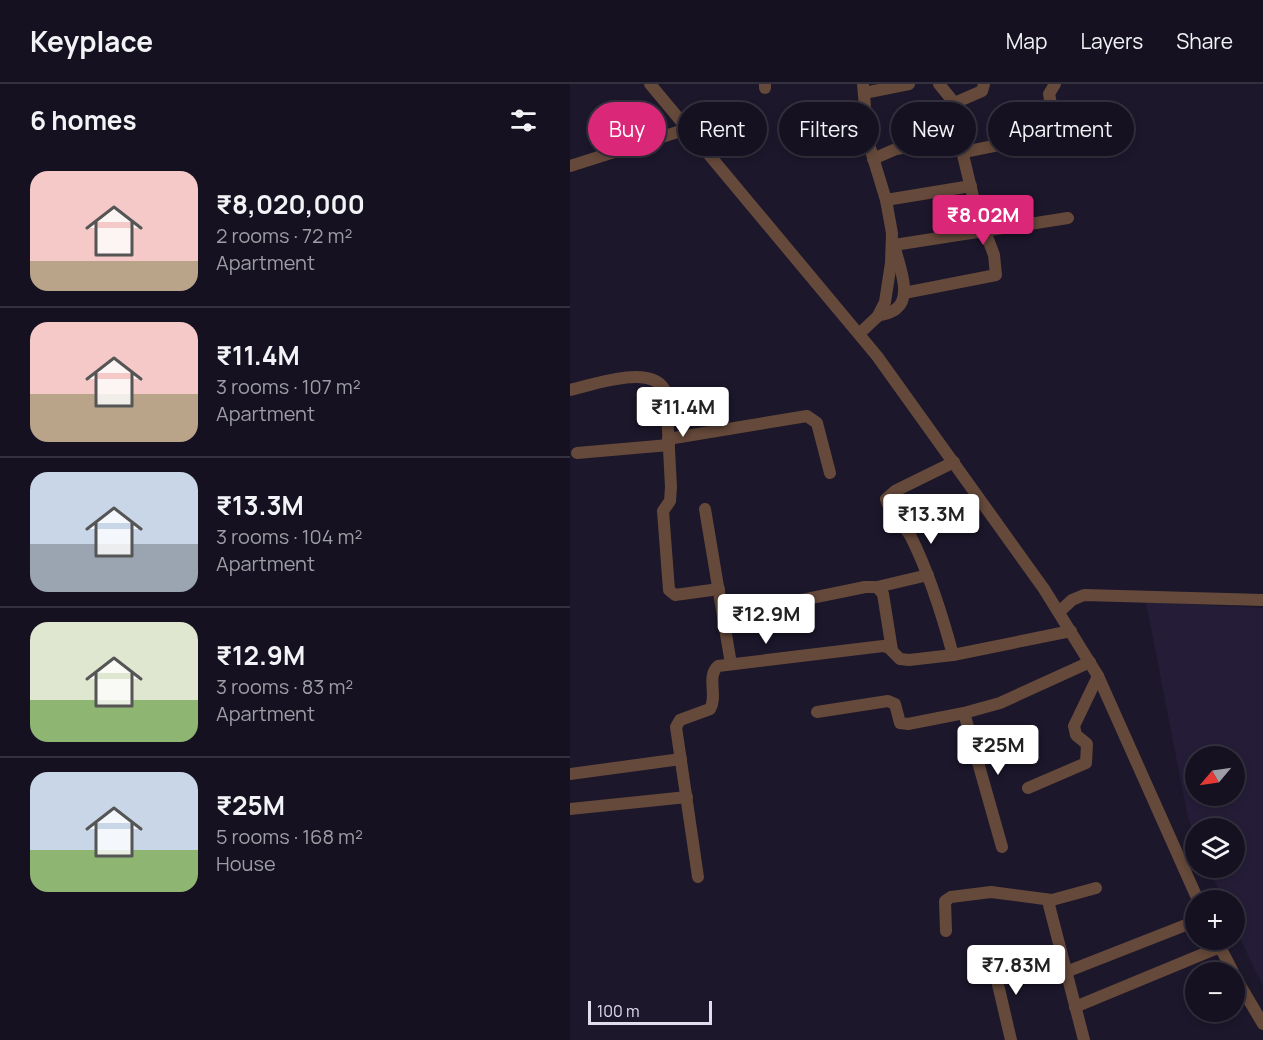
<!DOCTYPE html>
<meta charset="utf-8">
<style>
body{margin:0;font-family:Manrope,sans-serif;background:#221f2d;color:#f1f3f6;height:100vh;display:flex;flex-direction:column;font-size:22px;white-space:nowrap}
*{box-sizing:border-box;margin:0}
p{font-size:20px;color:#9d9da5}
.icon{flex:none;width:33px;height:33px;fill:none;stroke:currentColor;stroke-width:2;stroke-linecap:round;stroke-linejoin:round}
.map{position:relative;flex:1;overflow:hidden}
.sheet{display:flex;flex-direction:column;background:#151120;width:570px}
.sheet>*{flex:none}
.guide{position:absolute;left:18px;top:18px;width:570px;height:54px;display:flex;gap:12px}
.needle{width:39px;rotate:241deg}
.fabs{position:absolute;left:615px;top:662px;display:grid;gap:12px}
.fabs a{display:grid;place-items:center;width:60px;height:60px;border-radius:50%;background:#151120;box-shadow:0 3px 9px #0003,0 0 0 2px #34313e;font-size:30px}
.scale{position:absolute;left:18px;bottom:15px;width:124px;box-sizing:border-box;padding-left:6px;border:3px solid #e0ddec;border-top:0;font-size:16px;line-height:21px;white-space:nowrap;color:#e0ddec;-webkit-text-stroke:4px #1c172b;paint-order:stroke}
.price{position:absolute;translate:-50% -51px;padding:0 14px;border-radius:6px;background:#fff;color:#222;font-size:20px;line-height:39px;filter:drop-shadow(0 2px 3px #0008)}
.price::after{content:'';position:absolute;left:50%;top:36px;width:18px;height:14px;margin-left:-9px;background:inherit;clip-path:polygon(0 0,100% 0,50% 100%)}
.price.on{background:#db2777;color:#fff}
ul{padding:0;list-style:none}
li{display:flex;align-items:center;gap:18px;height:150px;padding:0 30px}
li+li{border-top:2px solid #34313e}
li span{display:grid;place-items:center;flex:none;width:168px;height:120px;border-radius:18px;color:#555}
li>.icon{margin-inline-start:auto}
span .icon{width:72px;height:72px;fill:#fffc;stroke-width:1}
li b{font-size:26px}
h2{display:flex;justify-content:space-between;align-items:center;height:72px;padding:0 30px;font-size:26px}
.chip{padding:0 21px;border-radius:27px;background:#151120;box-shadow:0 3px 9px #0003,0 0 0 2px #34313e;font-size:21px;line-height:54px}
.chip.on{background:#db2777;color:#fff}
header{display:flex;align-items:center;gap:36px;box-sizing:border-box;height:84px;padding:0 30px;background:#151120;border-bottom:2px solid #34313e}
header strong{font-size:28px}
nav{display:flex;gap:33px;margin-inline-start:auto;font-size:21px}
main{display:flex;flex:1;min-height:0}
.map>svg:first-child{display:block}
</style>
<header>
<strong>Keyplace</strong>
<nav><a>Map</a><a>Layers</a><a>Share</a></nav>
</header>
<main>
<section class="sheet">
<h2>6 homes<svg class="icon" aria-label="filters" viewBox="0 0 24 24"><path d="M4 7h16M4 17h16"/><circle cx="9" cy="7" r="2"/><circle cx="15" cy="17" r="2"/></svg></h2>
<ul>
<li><span style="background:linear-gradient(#f6c9c9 75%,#b9a48a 0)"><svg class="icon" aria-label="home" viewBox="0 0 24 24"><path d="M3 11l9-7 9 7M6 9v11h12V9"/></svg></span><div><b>₹8,020,000</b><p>2 rooms · 72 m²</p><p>Apartment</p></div></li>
<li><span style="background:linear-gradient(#f6c9c9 60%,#b9a48a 0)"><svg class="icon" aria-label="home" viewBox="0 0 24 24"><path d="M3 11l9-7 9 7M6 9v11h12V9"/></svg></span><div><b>₹11.4M</b><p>3 rooms · 107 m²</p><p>Apartment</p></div></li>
<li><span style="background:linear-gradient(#c9d6e8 60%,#9aa5b1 0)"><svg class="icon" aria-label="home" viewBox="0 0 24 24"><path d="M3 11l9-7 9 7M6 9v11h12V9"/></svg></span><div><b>₹13.3M</b><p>3 rooms · 104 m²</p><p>Apartment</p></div></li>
<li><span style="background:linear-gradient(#dfe7d0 65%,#8fb573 0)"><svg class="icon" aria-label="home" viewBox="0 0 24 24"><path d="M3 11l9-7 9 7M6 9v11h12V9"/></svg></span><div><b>₹12.9M</b><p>3 rooms · 83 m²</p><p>Apartment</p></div></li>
<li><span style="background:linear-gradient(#c9d6e8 65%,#8fb573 0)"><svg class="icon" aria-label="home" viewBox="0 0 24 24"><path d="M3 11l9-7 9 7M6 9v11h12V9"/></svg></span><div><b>₹25M</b><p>5 rooms · 168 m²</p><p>House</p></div></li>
</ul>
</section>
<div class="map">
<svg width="693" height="956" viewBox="0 0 693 956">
<rect width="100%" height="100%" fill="#1c172b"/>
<path fill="#251d38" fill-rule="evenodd" d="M576,518l117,6v378l-28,-58 -1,-28h-11l-14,-33h25v-39h-38l-1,7 -7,-17zM626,672h38v39h-38z"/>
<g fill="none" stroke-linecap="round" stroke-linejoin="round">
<g stroke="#65493a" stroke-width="12">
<path d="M80,0l227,272 167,233 54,87 100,224"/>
<path d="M195,0v4"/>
<path d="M369,0l17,21"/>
<path d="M294,9l45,-9"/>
<path d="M394,68l89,-18 2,-10 -6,-30 6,-10"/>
<path d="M303,75l23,-10 64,-10"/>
<path d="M0,82l117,-37"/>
<path d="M316,116l85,-14"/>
<path d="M324,161l174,-27"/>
<path d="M334,209l92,-18 -2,-20 -19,-50 -17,-71 -3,-24 4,-9 23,-10 2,-7"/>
<path d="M308,232c6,-2 13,-3 18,-7 16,-12 4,-41 0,-57"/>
<path d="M289,250l19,-18 7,-14 6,-39 1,-30 -6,-33 -18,-59 -5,-57"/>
<path d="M0,306c22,-5 85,-28 96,3l5,94 -1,14 -7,10 6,79 6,5 44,-6"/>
<path d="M98,355l139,-23 10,7 13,50"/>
<path d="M7,369l92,-8"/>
<path d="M135,425l26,155"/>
<path d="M307,503l51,-12"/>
<path d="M489,528l13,-12 12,-5 179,5"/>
<path d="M153,532l142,-29h12l6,7 9,56"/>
<path d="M383,571c-11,-41 -23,-80 -42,-118 -7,-13 -21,-22 -25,-38l9,-8 59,-29"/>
<path d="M247,628l71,-11 7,3 5,19 8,1 56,-11 36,-10 90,-41"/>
<path d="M394,629l38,134"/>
<path d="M0,690l111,-15"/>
<path d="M458,704l58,-25 1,-19 -11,-9 -2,-9 24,-50"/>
<path d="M0,725l117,-12"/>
<path d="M128,793l-22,-150 4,-7 30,-11c8,-13 -4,-33 8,-43l165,-20 5,1 12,12 9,1 44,-5 118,-24"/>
<path d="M376,847l-1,-30 6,-4 40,-5 61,8"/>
<path d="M646,855l17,33"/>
<path d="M422,875l19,81"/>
<path d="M496,888l130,-51"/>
<path d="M664,891l29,49"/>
<path d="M505,923l145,-60"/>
<path d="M514,956l-35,-135 3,-5 44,-12"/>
</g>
</g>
</svg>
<div class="fabs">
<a><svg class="needle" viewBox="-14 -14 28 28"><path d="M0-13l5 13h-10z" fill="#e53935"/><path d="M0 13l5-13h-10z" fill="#9d9da5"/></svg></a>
<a><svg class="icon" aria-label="layers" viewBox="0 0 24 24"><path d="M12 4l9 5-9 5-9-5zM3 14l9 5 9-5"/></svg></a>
<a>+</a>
<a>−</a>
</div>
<div class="scale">100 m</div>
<b class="price on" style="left:413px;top:162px">₹8.02M</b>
<b class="price" style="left:113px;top:354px">₹11.4M</b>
<b class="price" style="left:361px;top:461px">₹13.3M</b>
<b class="price" style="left:196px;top:561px">₹12.9M</b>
<b class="price" style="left:428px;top:692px">₹25M</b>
<b class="price" style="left:446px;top:912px">₹7.83M</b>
<div class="guide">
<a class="chip on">Buy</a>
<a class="chip">Rent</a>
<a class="chip">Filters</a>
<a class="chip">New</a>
<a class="chip">Apartment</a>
</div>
</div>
</main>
